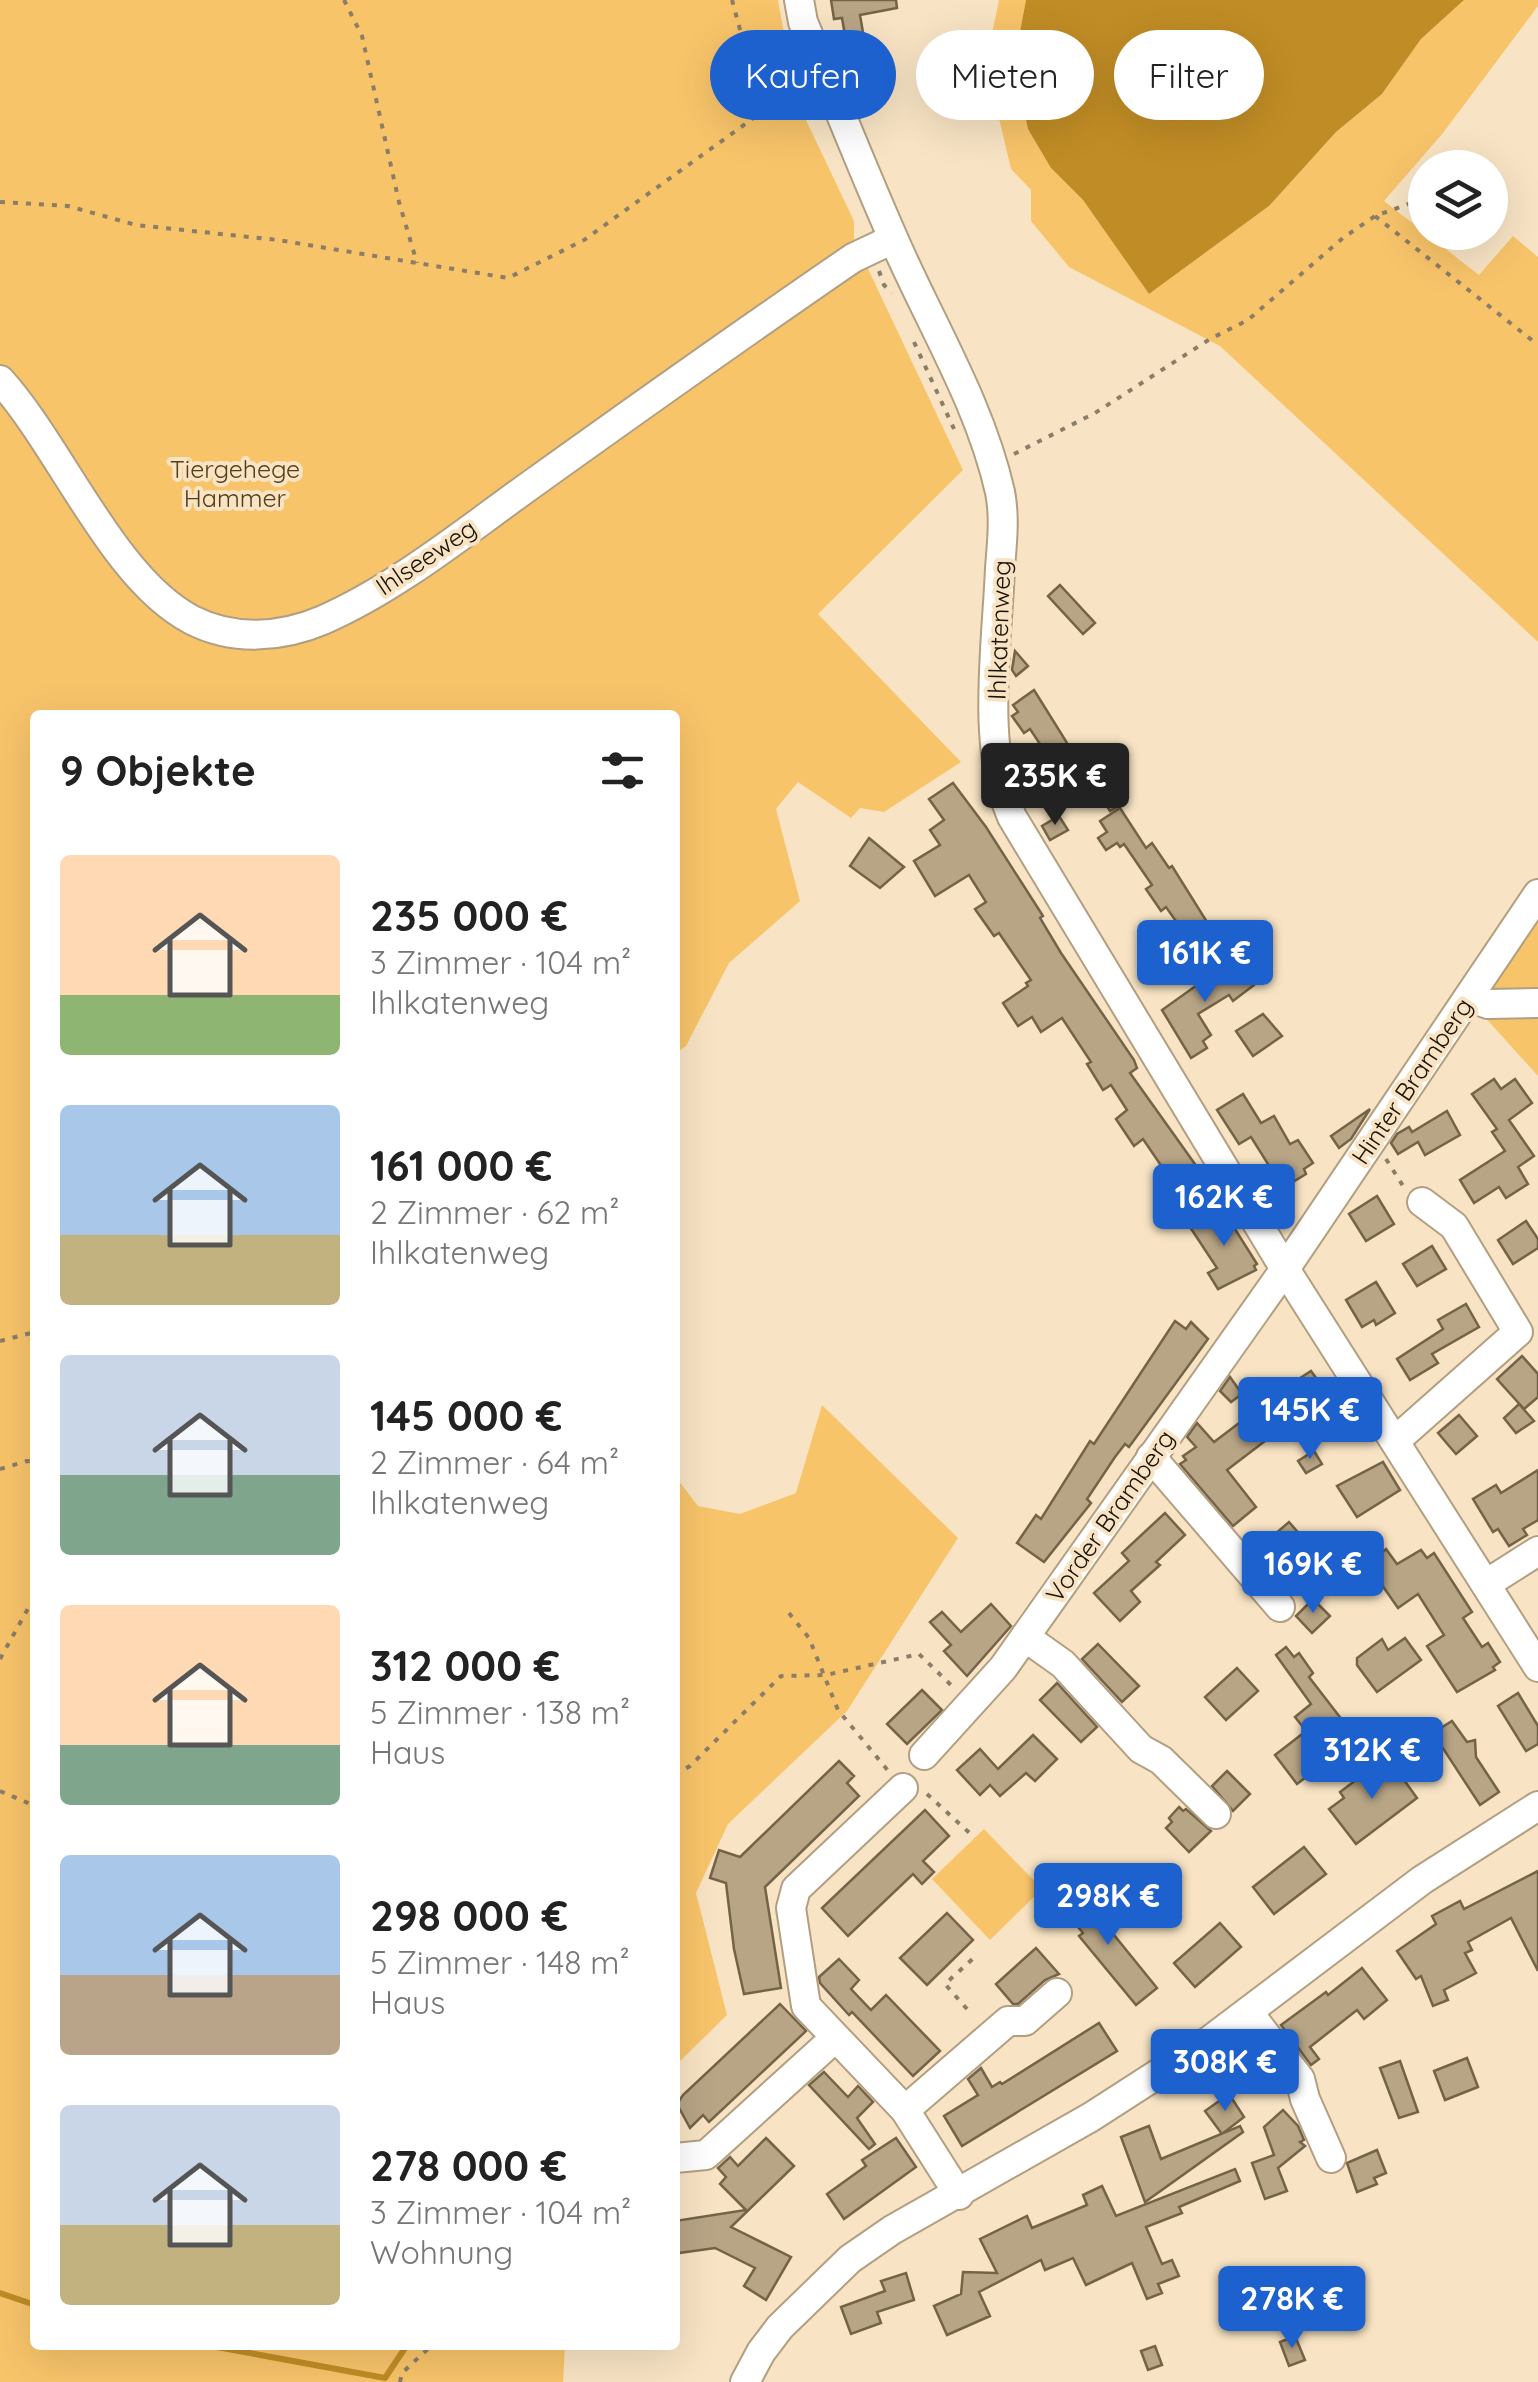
<!DOCTYPE html>
<html lang="de">
<meta charset="utf-8">
<style>
body{margin:0;font-family:Quicksand,sans-serif;background:#f6f6f6;color:#222;height:100vh;display:flex;flex-direction:column;font-size:38px;white-space:nowrap}
*{box-sizing:border-box;margin:0}
p{font-size:32px;color:#767676}
.icon{flex:none;width:55px;height:55px;fill:none;stroke:currentColor;stroke-width:2;stroke-linecap:round;stroke-linejoin:round}
.map{position:relative;flex:1;overflow:hidden}
.drawer{position:absolute;left:30px;top:710px;width:650px;height:1640px;display:flex;flex-direction:column;background:#fff;border-radius:10px;box-shadow:0 10px 40px #0002}
.drawer>*{flex:none}
.hud{position:absolute;left:710px;top:30px;width:678px;height:90px;display:flex;gap:20px}
.buttons{position:absolute;left:1408px;top:150px;display:grid;gap:20px}
.buttons a{display:grid;place-items:center;width:100px;height:100px;border-radius:50%;background:#fff;box-shadow:0 10px 40px #0002;font-size:50px}
.price{position:absolute;translate:-50% -85px;padding:0 22px;border-radius:10px;background:#1c61cd;color:#fff;font-size:32px;line-height:65px;filter:drop-shadow(0 2px 5px #0008)}
.price::after{content:'';position:absolute;left:50%;top:60px;width:30px;height:22px;margin-left:-15px;background:inherit;clip-path:polygon(0 0,100% 0,50% 100%)}
.price.active{background:#222;color:#fff}
ul{padding:0;list-style:none}
li{display:flex;align-items:center;gap:30px;height:250px;padding:0 30px}
li span{display:grid;place-items:center;flex:none;width:280px;height:200px;border-radius:10px;color:#555}
li>.icon{margin-inline-start:auto}
span .icon{width:120px;height:120px;fill:#fffc;stroke-width:1}
li b{font-size:42px}
h2{display:flex;justify-content:space-between;align-items:center;height:120px;padding:0 30px;font-size:42px}
.tag{padding:0 35px;border-radius:45px;background:#fff;box-shadow:0 10px 40px #0002;font-size:35px;line-height:90px}
.tag.active{background:#1c61cd;color:#fff}
.map>svg:first-child{display:block}
</style>
<div class="map">
<svg width="1538" height="2382" viewBox="0 0 1538 2382">
<rect width="100%" height="100%" fill="#f8e4c4"/>
<g fill="#f8c46a">
<path d="M0,0h778l18,99 58,122v18l109,231 -145,144 143,148 -77,50 -24,-4 -9,10 -53,-36 -22,27 24,92 -71,62 -43,83 -11,8v-339h-640v1630h530l-2,37h-563z"/>
<path d="M999,0h27l-12,63 37,105 32,32 66,94 120,-88 67,-74 46,-38 39,-55 43,-39h74v6l-95,127 -59,68 95,74 34,-39 25,21v385l-318,-296 -151,-79 -38,-46v-31l-20,-21 -25,-106z"/>
<path d="M1538,913v163l-65,-72z"/>
<path d="M822,1405l136,133 -111,173 -119,113 -32,69 31,122 -52,51v-590l23,30 42,8 56,-21z"/>
<path d="M984,1829l58,60 -52,51 -58,-61z"/>
</g>
<path fill="#c08c25" d="M1026,0h438l-43,39 -39,55 -46,38 -67,74 -120,88 -66,-94 -32,-32 -23,-39 -14,-66z"/>
<g fill="none" stroke-linecap="round" stroke-linejoin="round">
<g stroke="#c08c25" stroke-width="6">
<path d="M0,2293l35,12"/>
<path d="M206,2345l179,33 22,-33"/>
</g>
</g>
<g fill="#b8a586" stroke="#746346" stroke-width="2.5">
<path d="M831,0h65l1,8 -37,7 5,29 -18,3 -5,-29 -8,1z"/>
<path d="M1060,585l35,38 -12,11 -35,-38z"/>
<path d="M1015,651l13,15 -12,10 -4,-6z"/>
<path d="M1034,690l58,93 -32,19 -19,-32 9,-5 -6,-15 -14,-21 -6,4 -12,-17 6,-4 -5,-7z"/>
<path d="M1106,771l19,31 -15,9 -19,-30z"/>
<path d="M953,783l33,44 57,89 -3,2 21,35 73,107 3,8 -7,5 77,108 -29,20 -10,-14 5,-4 -30,-44 -9,7 -18,-27 11,-9 -16,-25 -8,5 -16,-26 4,-2 -29,-44 -21,14 -9,-15 -14,9 -15,-23 25,-17 -2,-3 5,-3 -32,-47 -5,3 -19,-27 11,-7 -17,-27 -34,21 -21,-35 26,-16 -10,-15 14,-10 -15,-21z"/>
<path d="M1120,808l26,40 6,-5 17,25 3,-2 45,72 -27,3 -24,-34 -5,4 -15,-22 6,-4 -28,-41 -4,3 -3,-4 -11,7 -8,-12 9,-6 -7,-11z"/>
<path d="M1059,816l9,14 -18,10 -8,-14z"/>
<path d="M869,838l35,29 -24,21 -30,-22z"/>
<path d="M1235,958l19,27 -21,16 -4,-6 -31,19 13,21 -8,6 4,7 -16,10 -29,-48z"/>
<path d="M1263,1014l19,22 -29,20 -17,-25z"/>
<path d="M1494,1079l7,10 14,-10 17,24 -23,17 25,36 -16,11 10,17 -22,14 -7,-11 -25,16 -14,-23 45,-29 -13,-19 5,-3 -25,-35z"/>
<path d="M1243,1094l18,29 13,-7 16,28 8,-4 15,23 -9,6 2,5 -23,14 -32,-51 -12,7 -22,-34z"/>
<path d="M1370,1109l-19,30 -12,9 -8,-12z"/>
<path d="M1447,1111l13,24 -35,20 -7,-13 -20,12 -7,-11 6,-9 12,-7 3,5z"/>
<path d="M1377,1196l17,28 -28,17 -17,-27z"/>
<path d="M1221,1207l36,57 -3,2 2,4 -38,19 -10,-16 9,-5 -27,-41z"/>
<path d="M1526,1221l12,18v9l-25,16 -15,-24z"/>
<path d="M1432,1246l14,23 -29,17 -14,-22z"/>
<path d="M1376,1282l19,31 -19,12 -2,-5 -12,7 -16,-27z"/>
<path d="M1466,1304l13,23 -47,27 6,9 -28,17 -13,-21 46,-30 -5,-9z"/>
<path d="M1175,1321l11,8 5,-7 17,17 -79,108 -4,-3 -10,13 -28,42 4,4 -47,59 -27,-19 19,-28 5,4 49,-78 4,3z"/>
<path d="M1522,1356l16,18v23l-14,12 -27,-30z"/>
<path d="M1311,1371l11,15 10,-7 16,24 -26,17 -7,-11 -23,14 -9,-14 14,-10 -9,-13z"/>
<path d="M1230,1377l12,17 -11,8 -11,-11z"/>
<path d="M1519,1404l15,17 -18,12 -12,-15z"/>
<path d="M1459,1415l18,21 -21,18 -18,-21z"/>
<path d="M1247,1417l18,24 -38,29 29,37 -23,19 -53,-62 6,-4 -3,-4 13,-9 -9,-10 10,-14 17,19z"/>
<path d="M1314,1451l8,13 -16,9 -8,-12z"/>
<path d="M1383,1462l17,28 -43,27 -20,-31z"/>
<path d="M1538,1470v50l-15,9 4,6 -18,11 -11,-17 -5,3 -20,-33 23,-14 5,8z"/>
<path d="M1165,1513l20,22 -29,27 4,3 -29,26 9,11 -20,19 -26,-28 35,-32 -7,-8z"/>
<path d="M1289,1522l34,39 -22,19 -34,-39z"/>
<path d="M1386,1549l11,15 24,-14 6,8 7,-5 38,59 -9,6 19,29 6,-4 12,19 -7,5 2,3 -38,22 -30,-46 17,-11 -26,-41 -20,14 -30,-43z"/>
<path d="M1313,1599l17,17 -18,17 -16,-17z"/>
<path d="M991,1604l20,22 -44,50 -23,-25 7,-6 -21,-23 12,-10 19,20z"/>
<path d="M1405,1638l16,22 -44,32 -20,-27v-7l25,-19 6,11z"/>
<path d="M1098,1644l41,42 -17,16 -40,-43z"/>
<path d="M1286,1647l8,10 5,-4 14,20 -4,4 37,48 -28,21 10,14 -31,24 -22,-29 31,-24 -11,-14 16,-13 -35,-49z"/>
<path d="M1237,1668l21,23 -32,29 -21,-23z"/>
<path d="M1057,1683l40,44 -16,15 -41,-42z"/>
<path d="M922,1690l20,20 -35,34 -20,-20z"/>
<path d="M1518,1693l20,33v18l-12,7 -28,-45z"/>
<path d="M1452,1721l15,21 8,-2 1,17 23,35 -19,13 -47,-72z"/>
<path d="M1033,1735l24,24 -22,22 -9,-8 -26,23 -10,-11 -10,10 -23,-25 23,-21 18,20z"/>
<path d="M839,1761l15,15 -7,7 12,13 -94,91 16,101 -37,6 -10,-45 -8,-66 -16,-5 9,-28 21,7z"/>
<path d="M1391,1762l26,36 -61,46 -27,-35 15,-11 -4,-6 28,-21 4,6z"/>
<path d="M1227,1771l23,23 -17,17 -21,-25z"/>
<path d="M1179,1807l4,4 3,-2 25,22 -22,21 -23,-24 6,-6 -3,-4z"/>
<path d="M925,1810l24,26 -26,25 11,11 -12,12 -9,-10 -65,62 -26,-28z"/>
<path d="M1304,1847l22,27 -52,40 -21,-27z"/>
<path d="M1538,1871v100l-27,-53 -43,24 4,8 -7,3 11,20 -32,17 4,10 -15,6 -12,-30 -5,3 -19,-28 39,-27 -4,-8 28,-15 4,8z"/>
<path d="M1076,1888l81,100 -21,17 -57,-69 4,-3 -25,-30z"/>
<path d="M947,1913l26,27 -46,45 -27,-27z"/>
<path d="M1220,1923l21,24 -46,40 -21,-24z"/>
<path d="M1036,1948l23,26 -14,6 -27,24h-5l-17,-20z"/>
<path d="M839,1959l20,21 -8,9 20,21 15,-15 54,56 -27,25 -61,-64 -3,3 -29,-32 -1,-6z"/>
<path d="M1362,1968l25,32 -23,19 -7,-9 -47,37 9,12 -8,6 -30,-40 45,-33 2,3z"/>
<path d="M780,2004l26,27 -97,91 -6,-7 -13,13 -13,-24 6,-9z"/>
<path d="M1099,2023l18,28 -155,95 -18,-30 34,-21 -10,-16 13,-11 11,19 8,-5 2,2z"/>
<path d="M1253,2046l18,24 -25,17 -18,-24z"/>
<path d="M1467,2058l11,29 -33,13 -11,-29z"/>
<path d="M1400,2061l18,51 -19,6 -19,-50z"/>
<path d="M824,2072l24,25 10,-11 15,16 -16,16 18,26 -6,5 -60,-64z"/>
<path d="M1229,2094l15,23 -22,17 -17,-23z"/>
<path d="M1283,2110l15,16 6,14 -4,2 5,4 -27,22 9,23 -22,8 -13,-36 22,-8 -10,-28z"/>
<path d="M1149,2126l12,33 79,-33 3,6 -98,70 -24,-65z"/>
<path d="M766,2138l28,28 -63,61 60,30 -25,43 -22,-14 11,-18 -40,-20 -36,5 -4,-28v-4l71,-11 -26,-26 6,-7 -8,-9 12,-11 8,9z"/>
<path d="M896,2138l20,29 -72,52 -17,-25 39,-28 -4,-6z"/>
<path d="M1377,2150l9,23 -12,5 3,6 -20,8 -10,-29z"/>
<path d="M1235,2169l5,12 -61,26 3,6 -36,14 16,37 10,-4 7,16 -21,8 4,9 -15,6 -15,-36 -46,22 -13,-27 -28,12 -4,-10 -62,32 11,24 -43,19 -13,-29 27,-12 2,-22 34,1 -17,-34 47,-23 5,12 55,-23 -4,-10 19,-9 14,30z"/>
<path d="M906,2273l8,27 -37,12 4,11 -30,11 -10,-27 44,-16 -4,-10z"/>
<path d="M1295,2336l10,24 -16,6 -9,-24z"/>
<path d="M1155,2346l7,19 -14,5 -7,-19z"/>
</g>
<g fill="none" stroke-linecap="round" stroke-linejoin="round">
<defs>
<g id="minor">
<path d="M799,0l4,22c30,72 59,146 91,218 36,83 86,163 106,252 5,25 2,51 0,76 -3,76 -19,178 12,249l273,452 253,398"/>
<path d="M0,380c61,67 113,199 192,240 41,21 89,18 131,0 75,-33 143,-89 209,-136 106,-76 213,-152 321,-226l40,-19"/>
<path d="M1469,997l19,7 50,-1"/>
<path d="M1395,1441l123,-109 -64,-106 -32,-24"/>
<path d="M1151,1457l129,150"/>
<path d="M1486,1584l52,-33"/>
<path d="M1025,1637l38,27 78,85 20,11 55,54"/>
<path d="M924,1755l79,-87 282,-399 253,-375"/>
<path d="M903,1788l-107,101 -5,19 15,98 99,104 54,85"/>
<path d="M1248,2012l52,67 5,20 26,59"/>
<path d="M905,2110l103,-89h17l32,-28"/>
<path d="M675,2158l31,-3 129,-117"/>
<path d="M745,2382l16,-30 19,-25 70,-68 42,-29 199,-113 118,-76 213,-161 116,-74"/>
</g>
</defs>
<use href="#minor" stroke="#b29f81" stroke-width="32"/>
<g stroke="#8b7d68" stroke-width="4" stroke-dasharray="5 8" stroke-linecap="butt">
<path d="M344,0l18,36 37,166 18,61"/>
<path d="M732,0l30,111"/>
<path d="M0,202l68,4 68,19 142,15 230,38 76,-38 178,-128 37,-22 10,7"/>
<path d="M1375,216l163,129"/>
<path d="M879,271l5,14 8,8"/>
<path d="M914,342l40,87"/>
<path d="M1014,454l81,-41 115,-74 38,-19 95,-82 32,-22 42,-15"/>
<path d="M1386,1159l19,30"/>
<path d="M0,1341l35,-9"/>
<path d="M0,1469l27,-8 8,1"/>
<path d="M789,1613l20,25 29,72 52,63"/>
<path d="M0,1659l35,-63"/>
<path d="M675,1775l15,-9 91,-90 45,-1 93,-21 35,34"/>
<path d="M0,1791l35,15"/>
<path d="M927,1794l48,44"/>
<path d="M967,2009l-22,-25 32,-29"/>
<path d="M400,2382l2,-9 30,-28"/>
</g>
<use href="#minor" stroke="#fff" stroke-width="28"/>
</g>
<g text-anchor="middle" stroke-width="8" stroke-linejoin="round" paint-order="stroke">
<g font-size="25" fill="#543e16" stroke="#f8e4c4">
<text x="235" y="478">Tiergehege<tspan x="235" dy="29">Hammer</tspan></text>
</g>
<g font-size="25" fill="#1a1308" stroke="#f8e4c4">
<text transform="translate(426 557) rotate(-34)" y="9">Ihlseeweg</text>
<text transform="translate(999 630) rotate(-88)" y="9">Ihlkatenweg</text>
<text transform="translate(1412 1081) rotate(-56)" y="9">Hinter Bramberg</text>
<text transform="translate(1110 1516) rotate(-55)" y="9">Vorder Bramberg</text>
</g>
</g>
</svg>
<div class="buttons">
<a><svg class="icon" aria-label="layers" viewBox="0 0 24 24"><path d="M12 4l9 5-9 5-9-5zM3 14l9 5 9-5"/></svg></a>
</div>
<b class="price active" style="left:1055px;top:828px">235K €</b>
<b class="price" style="left:1205px;top:1005px">161K €</b>
<b class="price" style="left:1224px;top:1249px">162K €</b>
<b class="price" style="left:1310px;top:1462px">145K €</b>
<b class="price" style="left:1313px;top:1616px">169K €</b>
<b class="price" style="left:1372px;top:1802px">312K €</b>
<b class="price" style="left:1108px;top:1948px">298K €</b>
<b class="price" style="left:1225px;top:2114px">308K €</b>
<b class="price" style="left:1292px;top:2351px">278K €</b>
<div class="hud">
<a class="tag active">Kaufen</a>
<a class="tag">Mieten</a>
<a class="tag">Filter</a>
</div>
<section class="drawer">
<h2>9 Objekte<svg class="icon" aria-label="filters" viewBox="0 0 24 24"><path d="M4 7h16M4 17h16"/><circle cx="9" cy="7" r="2"/><circle cx="15" cy="17" r="2"/></svg></h2>
<ul>
<li><span style="background:linear-gradient(#ffd9b3 70%,#8fb573 0)"><svg class="icon" aria-label="home" viewBox="0 0 24 24"><path d="M3 11l9-7 9 7M6 9v11h12V9"/></svg></span><div><b>235 000 €</b><p>3 Zimmer · 104 m²</p><p>Ihlkatenweg</p></div></li>
<li><span style="background:linear-gradient(#a9c7e8 65%,#c2b280 0)"><svg class="icon" aria-label="home" viewBox="0 0 24 24"><path d="M3 11l9-7 9 7M6 9v11h12V9"/></svg></span><div><b>161 000 €</b><p>2 Zimmer · 62 m²</p><p>Ihlkatenweg</p></div></li>
<li><span style="background:linear-gradient(#c9d6e8 60%,#7fa58c 0)"><svg class="icon" aria-label="home" viewBox="0 0 24 24"><path d="M3 11l9-7 9 7M6 9v11h12V9"/></svg></span><div><b>145 000 €</b><p>2 Zimmer · 64 m²</p><p>Ihlkatenweg</p></div></li>
<li><span style="background:linear-gradient(#ffd9b3 70%,#7fa58c 0)"><svg class="icon" aria-label="home" viewBox="0 0 24 24"><path d="M3 11l9-7 9 7M6 9v11h12V9"/></svg></span><div><b>312 000 €</b><p>5 Zimmer · 138 m²</p><p>Haus</p></div></li>
<li><span style="background:linear-gradient(#a9c7e8 60%,#b9a48a 0)"><svg class="icon" aria-label="home" viewBox="0 0 24 24"><path d="M3 11l9-7 9 7M6 9v11h12V9"/></svg></span><div><b>298 000 €</b><p>5 Zimmer · 148 m²</p><p>Haus</p></div></li>
<li><span style="background:linear-gradient(#c9d6e8 60%,#c2b280 0)"><svg class="icon" aria-label="home" viewBox="0 0 24 24"><path d="M3 11l9-7 9 7M6 9v11h12V9"/></svg></span><div><b>278 000 €</b><p>3 Zimmer · 104 m²</p><p>Wohnung</p></div></li>
</ul>
</section>
</div>
